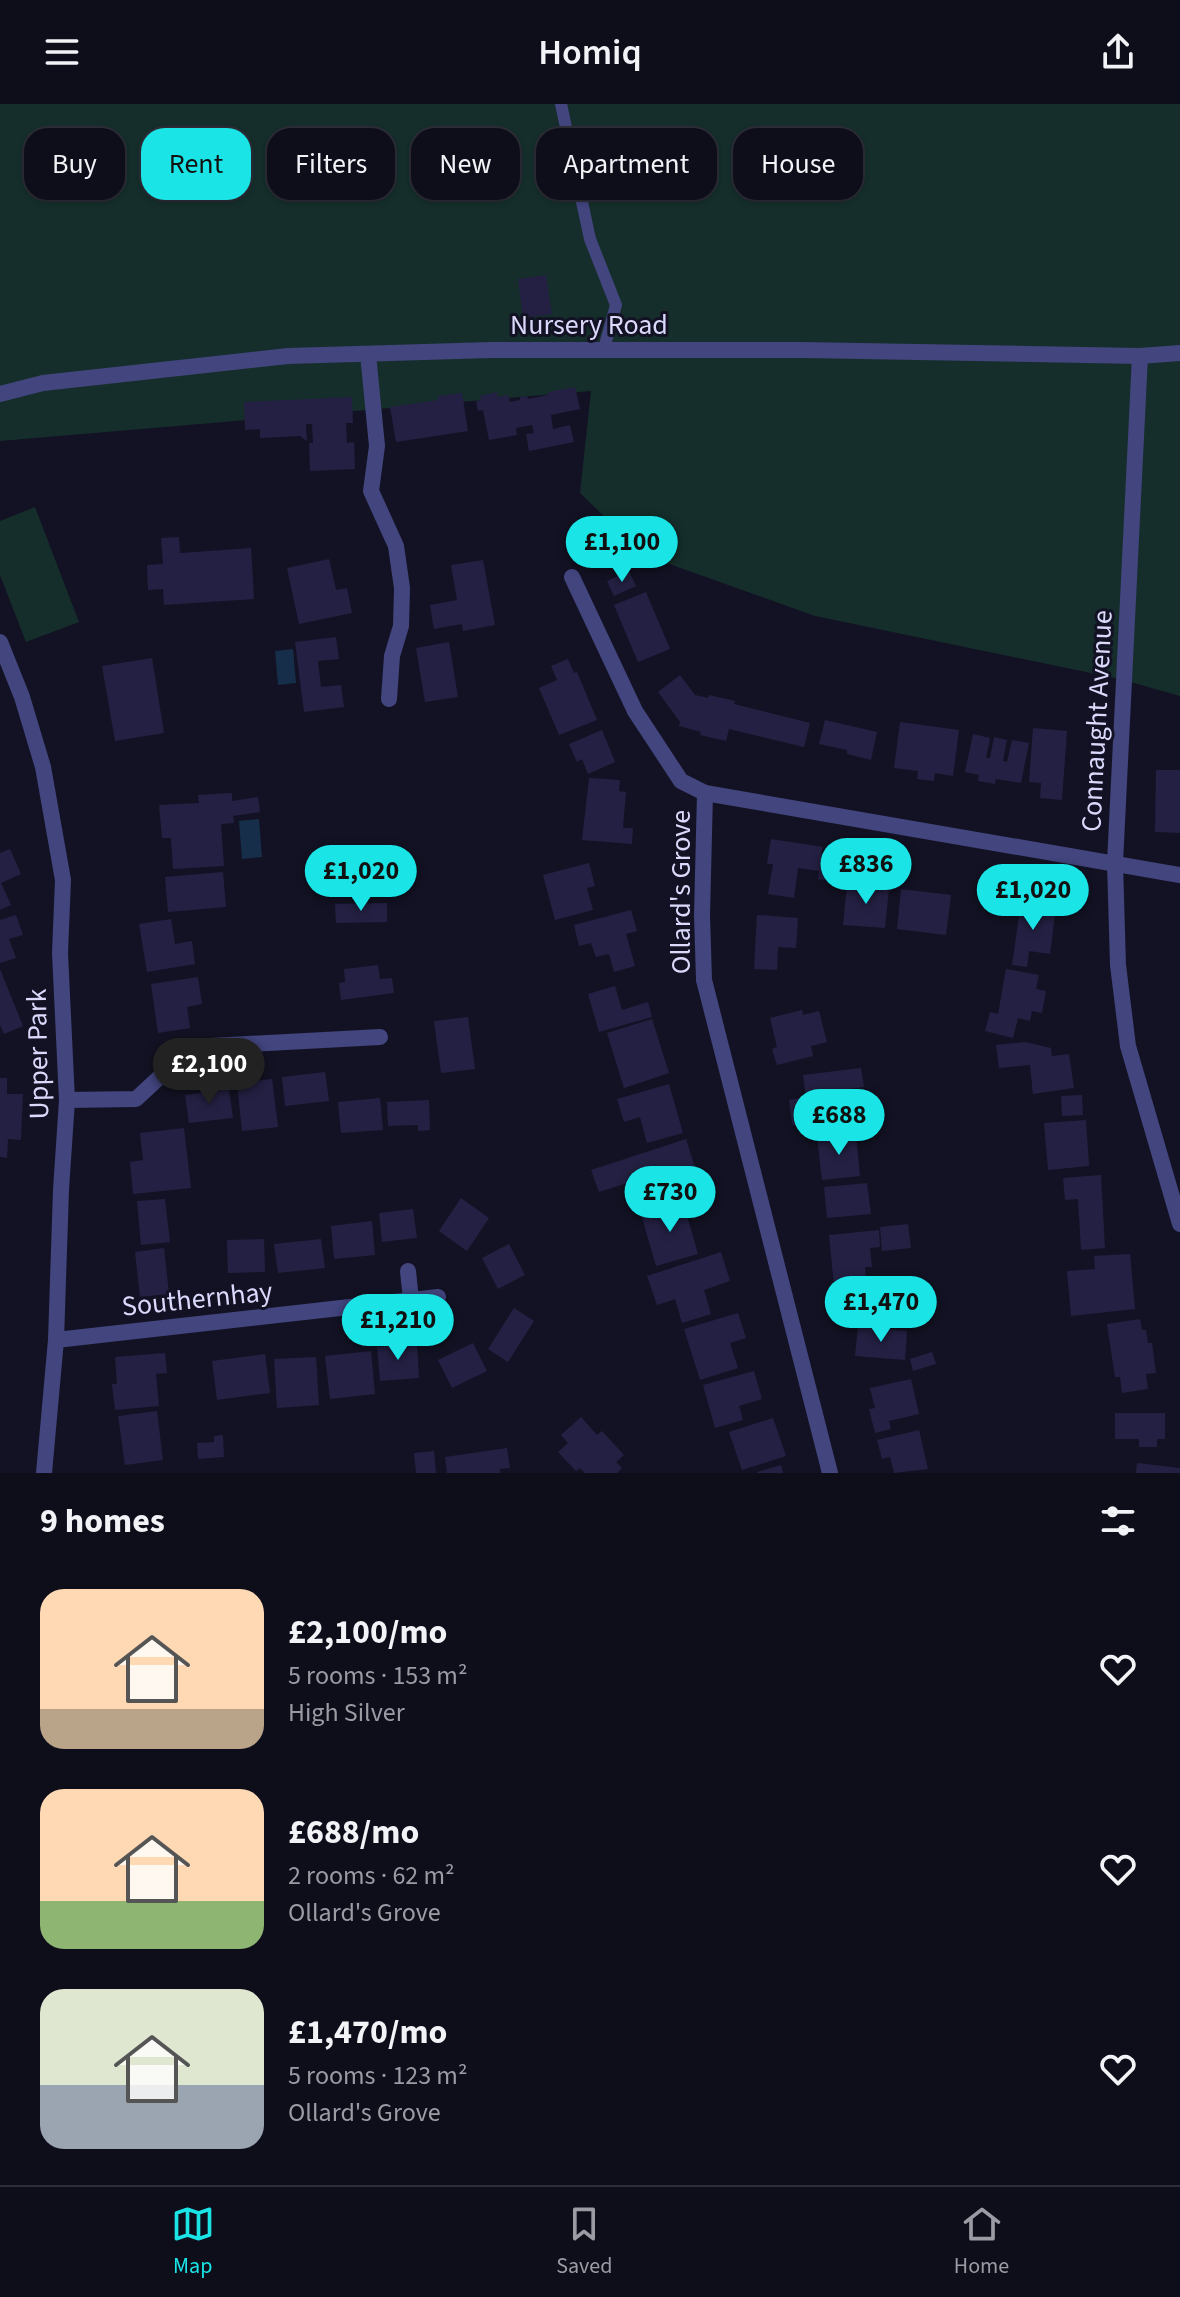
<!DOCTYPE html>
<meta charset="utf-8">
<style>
body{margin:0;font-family:"Source Sans 3",sans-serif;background:#1c1c28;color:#f1f3f6;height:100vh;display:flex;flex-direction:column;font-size:30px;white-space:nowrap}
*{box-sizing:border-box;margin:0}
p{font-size:26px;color:#9b9ca3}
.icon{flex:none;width:44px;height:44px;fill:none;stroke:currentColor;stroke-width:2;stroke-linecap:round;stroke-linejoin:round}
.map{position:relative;height:1369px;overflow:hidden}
.panel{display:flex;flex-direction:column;background:#0e0e1b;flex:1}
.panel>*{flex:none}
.top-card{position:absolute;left:24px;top:24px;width:1132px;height:72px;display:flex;gap:16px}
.price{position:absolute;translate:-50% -68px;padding:0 18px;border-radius:28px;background:#1ae4e6;color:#111;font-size:26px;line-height:52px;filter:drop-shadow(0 2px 4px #0008)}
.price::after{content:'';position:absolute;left:50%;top:48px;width:24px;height:18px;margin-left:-12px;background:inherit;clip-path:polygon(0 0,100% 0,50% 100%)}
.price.on{background:#222;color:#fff}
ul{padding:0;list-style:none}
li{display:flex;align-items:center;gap:24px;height:200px;padding:0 40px}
li span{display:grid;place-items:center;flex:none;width:224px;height:160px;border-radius:24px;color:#555}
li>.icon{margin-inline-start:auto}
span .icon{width:96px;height:96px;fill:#fffc;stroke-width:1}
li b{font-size:34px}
h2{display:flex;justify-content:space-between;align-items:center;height:96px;padding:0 40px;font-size:34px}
.tag{padding:0 28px;border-radius:24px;background:#0e0e1b;box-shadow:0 2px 6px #0004,0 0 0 2px #2e2e3a;font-size:28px;line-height:72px}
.tag.on{background:#1ae4e6;color:#111}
header{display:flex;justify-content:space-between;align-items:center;height:104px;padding:0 40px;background:#0e0e1b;font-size:36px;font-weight:600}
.tab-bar{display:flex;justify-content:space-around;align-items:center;height:112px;border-top:2px solid #2e2e3a;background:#0e0e1b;font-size:22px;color:#9b9ca3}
.tab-bar a{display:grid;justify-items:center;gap:4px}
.tab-bar .on{color:#1ae4e6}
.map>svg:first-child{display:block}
</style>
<header><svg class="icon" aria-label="menu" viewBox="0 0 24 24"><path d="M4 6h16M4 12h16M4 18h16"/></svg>Homiq<svg class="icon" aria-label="share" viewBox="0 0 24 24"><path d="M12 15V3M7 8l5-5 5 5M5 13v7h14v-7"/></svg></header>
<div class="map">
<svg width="1180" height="1369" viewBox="0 0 1180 1369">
<rect width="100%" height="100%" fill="#131224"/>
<g fill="#152e2b">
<path d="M0,0h1180v592l-60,-17 -305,-63 -171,-61 -64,-62 11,-102 -591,50z"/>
<path d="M35,403l44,115 -53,20 -26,-67v-54z"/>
</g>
<g fill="#162e4a">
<path d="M293,545l3,34 -18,2 -3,-34z"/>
<path d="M259,715l3,38 -20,2 -3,-38z"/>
</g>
<g fill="#242043">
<path d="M546,171l6,39 -29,4 -5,-39z"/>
<path d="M575,283l5,22 -29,6 2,14 17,-4 4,17 -45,9 -3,-17 8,-1 -2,-8 -16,3 1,7 -28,5 -6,-30 -5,1 -2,-10 5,-1 -1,-4 17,-4v5l11,-2 2,7 10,-2v-3l7,-1 1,3 20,-4v-3z"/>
<path d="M462,289l6,38 -72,11 -6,-35 48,-7v-4z"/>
<path d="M352,293l1,26h-7l1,20 7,-1 1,27 -45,2 -1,-28h4l-1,-19h-6l1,17 -7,-5 -40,2v-9l-15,1 -1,-28z"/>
<path d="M179,433l1,16 71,-5 3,51 -90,6 -1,-16 -15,1 -1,-25 16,-1 -2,-26z"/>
<path d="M329,455l7,31 11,-2 5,25 -53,11 -12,-56z"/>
<path d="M483,456l12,65 -32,6 -1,-7 -28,5 -4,-24 27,-5 -6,-35z"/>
<path d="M629,467l7,15 -22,10 -7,-15z"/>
<path d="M646,488l24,57 -32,13 -24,-57z"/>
<path d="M336,533l3,22 -21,2 3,26 20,-2 3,22 -40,5 -9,-70z"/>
<path d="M449,538l9,55 -33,5 -9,-54z"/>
<path d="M152,554l12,75 -49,8 -13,-75z"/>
<path d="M568,555l6,14 3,-1 20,48 -38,15 -20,-47 18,-8 -6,-14z"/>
<path d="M680,571l15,20 13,3 1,-3 26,6 -1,3 76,19 -6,24 -75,-18 -3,12 -26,-6 1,-3 -22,-6 1,-4 -22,-30z"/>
<path d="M825,616l52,12 -6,28 -24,-6v-4l-28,-6z"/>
<path d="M900,618l59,8 -6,46 -18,-3 -1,8 -17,-2 1,-8 -24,-3z"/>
<path d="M1033,624l34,3 -5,69 -22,-2 1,-15 -12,-1z"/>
<path d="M602,626l13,32 -27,12 -6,-15 -5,3 -8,-18z"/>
<path d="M973,630l17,4 -4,20h4l4,-21 13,3 -4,21 4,1 5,-22 17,3 -8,40 -25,-4 -1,5 -17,-3 1,-6 -14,-3z"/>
<path d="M1156,666h24v63l-25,-1z"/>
<path d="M589,674l31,2 -1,11 7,1 -3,36h10l-1,16 -50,-4z"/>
<path d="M232,689v8l26,-4 2,15 -27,4 1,7 -13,1 3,42 -51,3 -2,-31h-9l-3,-33 40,-2 -1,-8z"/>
<path d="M771,735l52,8 -2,7 18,3 -4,25 -17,-3 1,-8 -21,-3 -4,30 -26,-4 5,-30h-6z"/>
<path d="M10,745l11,25 -20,9 10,22 -11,5v-57z"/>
<path d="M589,759l6,23 -8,2 6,22 -38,10 -12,-45z"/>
<path d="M223,768l3,35 -58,5 -3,-35z"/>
<path d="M847,781l42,3 -4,40 -42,-3z"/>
<path d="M901,785l50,6 -5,40 -49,-6z"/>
<path d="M1021,798l35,5 -6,47 -21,-3 -2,16 -15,-2z"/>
<path d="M387,799v19l-51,1 -1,-19z"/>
<path d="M631,806l6,21 -11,3 9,32 -21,6 -5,-18 -13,3 -5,-14 -12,3 -5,-21z"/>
<path d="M16,811l7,20 -14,4 7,19 -16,5v-43z"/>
<path d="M757,811l41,3 -2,30 -18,-1 -1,23 -23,-1z"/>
<path d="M171,815l4,25 17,-3 3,23 -48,8 -8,-48z"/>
<path d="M378,861l2,14 12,-1 2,15 -53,7 -2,-17 6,-1 -1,-13z"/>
<path d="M0,865l23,57 -19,8 -4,-9z"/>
<path d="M1006,865l33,6 -3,14 10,2 -4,22 -10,-2 -2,10 -12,-3 -5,20 -28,-7 5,-19 8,2z"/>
<path d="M198,873l4,27 -15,3 3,21 -32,5 -7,-49z"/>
<path d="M615,882l7,24 26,-8 4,15 -53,15 -11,-38z"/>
<path d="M802,906l1,5 16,-4 8,31 -16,4 2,10 -36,9 -5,-16 5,-2 -7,-29z"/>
<path d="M468,913l7,52 -34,4 -7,-52z"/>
<path d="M652,915l17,54 -45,15 -17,-55z"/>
<path d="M1025,938l26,6 1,8 17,-2 5,34 -41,6 -3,-29 -31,3 -3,-23z"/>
<path d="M861,964l3,19 -16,2 3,29 -59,7 -3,-25 17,-3 -3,-22z"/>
<path d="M325,968l4,29 -44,5 -3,-29z"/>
<path d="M0,974h7v16h16l-2,46 -13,-1 -1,19 -7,-1z"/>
<path d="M272,975l6,48 -36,4 -5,-48z"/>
<path d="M669,980l14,49 -36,10 -7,-26 -16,5 -7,-23z"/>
<path d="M229,985l4,29 -44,5 -4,-28z"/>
<path d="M1082,991l1,20 -21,1 -1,-20z"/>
<path d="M380,994l3,32 -42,3 -3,-31z"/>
<path d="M429,996l1,30 -12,1v-6l-30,1 -1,-24z"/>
<path d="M1086,1016l3,46 -41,4 -4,-47z"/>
<path d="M184,1024l7,60 -58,6 -3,-32 13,-2 -3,-27z"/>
<path d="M856,1030l4,42 -38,4 -5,-43z"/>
<path d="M686,1035l13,41 -44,14 -6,-18 -50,16 -8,-22z"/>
<path d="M1101,1071l4,73 -24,2 -3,-51 -13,1 -2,-22z"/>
<path d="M867,1079l4,31 -44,4 -3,-31z"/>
<path d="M461,1094l28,20 -22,33 -28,-20z"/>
<path d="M165,1095l5,43 -29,3 -4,-44z"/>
<path d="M683,1098l15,52 -42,12 -15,-52z"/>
<path d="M413,1105l4,29 -35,4 -3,-29z"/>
<path d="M372,1117l3,34 -41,4 -3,-33z"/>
<path d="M908,1120l3,24 -29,3 -2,-24z"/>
<path d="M879,1126l1,17 -10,1 2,19h-7l4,46 -32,3 -8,-81z"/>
<path d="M264,1135l1,33 -37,1 -1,-33z"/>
<path d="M321,1135l4,29 -47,5 -4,-29z"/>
<path d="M509,1140l16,31 -27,14 -16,-31z"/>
<path d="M164,1144l5,46 -29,3 -5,-45z"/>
<path d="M721,1148l9,29 -26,9 7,24 -29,9 -7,-24 -18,6 -10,-29z"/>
<path d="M1130,1150l5,55 -64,7 -4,-45 28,-2 -1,-13z"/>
<path d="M514,1204l20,13 -26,41 -20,-13z"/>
<path d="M738,1209l8,25 -16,5 8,25 -38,12 -16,-51z"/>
<path d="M1140,1215l2,11h4l2,13h4l4,30 -10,1 2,15 -26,4 -2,-16h-5l-8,-53z"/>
<path d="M858,1223l49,4 -2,29 -50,-4z"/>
<path d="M473,1239l14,28 -35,17 -14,-28z"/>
<path d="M417,1240l2,34 -39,3 -3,-34z"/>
<path d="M371,1247l4,43 -45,5 -5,-43z"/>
<path d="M932,1248l4,12 -23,7 -3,-12z"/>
<path d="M165,1249l2,20 -11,1 3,32 -44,4 -3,-26h5l-2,-27z"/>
<path d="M265,1250l5,39 -53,7 -5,-39z"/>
<path d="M316,1253l3,48 -42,3 -3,-49z"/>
<path d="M754,1267l8,28 -23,7 4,14 -28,8 -12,-43z"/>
<path d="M911,1275l8,35 -30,7 2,8 -16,4 -6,-24 6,-1 -5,-20z"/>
<path d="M157,1307l6,49 -38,5 -7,-49z"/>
<path d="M1115,1309h50v26h-8v8h-18v-8h-24z"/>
<path d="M581,1313l16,18 5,-4 22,24 -8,7 6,6 -5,5h-32l-5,-5 -4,3 -18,-19 10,-9 -7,-8z"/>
<path d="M773,1314l13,38 -44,14 -13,-38z"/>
<path d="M919,1326l9,39 -34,4 -4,-16 -8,2 -5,-19z"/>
<path d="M223,1331l1,22 -26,2 -1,-16 17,-1v-6z"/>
<path d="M507,1344l3,20 -10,1v4h-53l-2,-16z"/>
<path d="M434,1347l2,22h-20l-2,-20z"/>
<path d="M1137,1359l43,5v5h-44z"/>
<path d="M781,1361l2,8h-26v-1z"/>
</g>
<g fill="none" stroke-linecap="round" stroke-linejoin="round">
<path stroke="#42457e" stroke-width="12" d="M561,0l29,135 26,66 -13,47"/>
<g stroke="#42457e" stroke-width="16">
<path d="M368,250l9,92 -6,45 25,55 6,42 -1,38 -9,30 -3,43"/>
<path d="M1140,252l-25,507 3,102 10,81 52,178"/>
<path d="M0,290l43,-11 245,-27 204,-6h311l337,6 40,-3"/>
<path d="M572,473l63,134 46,70 24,12 475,82"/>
<path d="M0,538l22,55 21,70 20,113 -3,73 7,147 -6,90 -5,150 -12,133"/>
<path d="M705,689l-3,122 2,65 126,493"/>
<path d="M67,996l69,-1 56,-52 188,-10"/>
<path d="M408,1167l3,29"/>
<path d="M56,1236l382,-43"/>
</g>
</g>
<g text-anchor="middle" stroke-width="6" stroke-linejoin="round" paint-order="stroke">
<g font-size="28" fill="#dad9fb" stroke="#131224">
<text x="589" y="230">Nursery Road</text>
<text transform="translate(1096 617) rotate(-87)" y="10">Connaught Avenue</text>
<text transform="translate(680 788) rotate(-90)" y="10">Ollard's Grove</text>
<text transform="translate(37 950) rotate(-91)" y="10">Upper Park</text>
<text transform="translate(197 1194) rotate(-6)" y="10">Southernhay</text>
</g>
</g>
</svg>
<b class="price" style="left:622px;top:480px">£1,100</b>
<b class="price" style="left:866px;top:802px">£836</b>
<b class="price" style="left:361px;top:809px">£1,020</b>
<b class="price" style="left:1033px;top:828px">£1,020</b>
<b class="price on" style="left:209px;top:1002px">£2,100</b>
<b class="price" style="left:839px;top:1053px">£688</b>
<b class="price" style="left:670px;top:1130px">£730</b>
<b class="price" style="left:881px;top:1240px">£1,470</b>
<b class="price" style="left:398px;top:1258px">£1,210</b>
<div class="top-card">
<a class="tag">Buy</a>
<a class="tag on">Rent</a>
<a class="tag">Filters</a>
<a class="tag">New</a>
<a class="tag">Apartment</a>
<a class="tag">House</a>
</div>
</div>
<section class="panel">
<h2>9 homes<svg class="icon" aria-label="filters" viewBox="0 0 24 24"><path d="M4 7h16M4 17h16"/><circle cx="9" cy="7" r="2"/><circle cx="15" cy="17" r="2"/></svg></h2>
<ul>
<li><span style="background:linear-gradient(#ffd9b3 75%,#b9a48a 0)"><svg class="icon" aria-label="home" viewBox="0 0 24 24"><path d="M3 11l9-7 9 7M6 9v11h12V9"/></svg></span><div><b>£2,100/mo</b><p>5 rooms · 153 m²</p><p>High Silver</p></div><svg class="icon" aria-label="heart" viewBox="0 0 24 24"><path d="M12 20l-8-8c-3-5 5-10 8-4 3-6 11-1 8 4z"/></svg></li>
<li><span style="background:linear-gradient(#ffd9b3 70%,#8fb573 0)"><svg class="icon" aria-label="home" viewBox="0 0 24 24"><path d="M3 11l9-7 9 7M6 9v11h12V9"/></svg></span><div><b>£688/mo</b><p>2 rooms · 62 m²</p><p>Ollard's Grove</p></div><svg class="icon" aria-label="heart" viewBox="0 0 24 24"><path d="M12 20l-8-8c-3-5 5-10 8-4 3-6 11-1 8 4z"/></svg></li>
<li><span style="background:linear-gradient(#dfe7d0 60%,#9aa5b1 0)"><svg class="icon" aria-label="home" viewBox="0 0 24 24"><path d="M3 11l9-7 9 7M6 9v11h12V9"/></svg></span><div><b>£1,470/mo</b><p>5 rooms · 123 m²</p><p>Ollard's Grove</p></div><svg class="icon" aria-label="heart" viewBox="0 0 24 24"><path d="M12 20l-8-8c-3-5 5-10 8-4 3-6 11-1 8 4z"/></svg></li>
</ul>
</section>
<nav class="tab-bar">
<a class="on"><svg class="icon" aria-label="map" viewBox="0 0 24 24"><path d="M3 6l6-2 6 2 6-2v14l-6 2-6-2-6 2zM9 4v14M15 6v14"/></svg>Map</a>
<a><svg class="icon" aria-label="saved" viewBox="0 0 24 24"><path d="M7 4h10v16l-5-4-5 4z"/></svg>Saved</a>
<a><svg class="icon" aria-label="home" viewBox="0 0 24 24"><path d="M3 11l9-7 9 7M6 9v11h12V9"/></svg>Home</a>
</nav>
